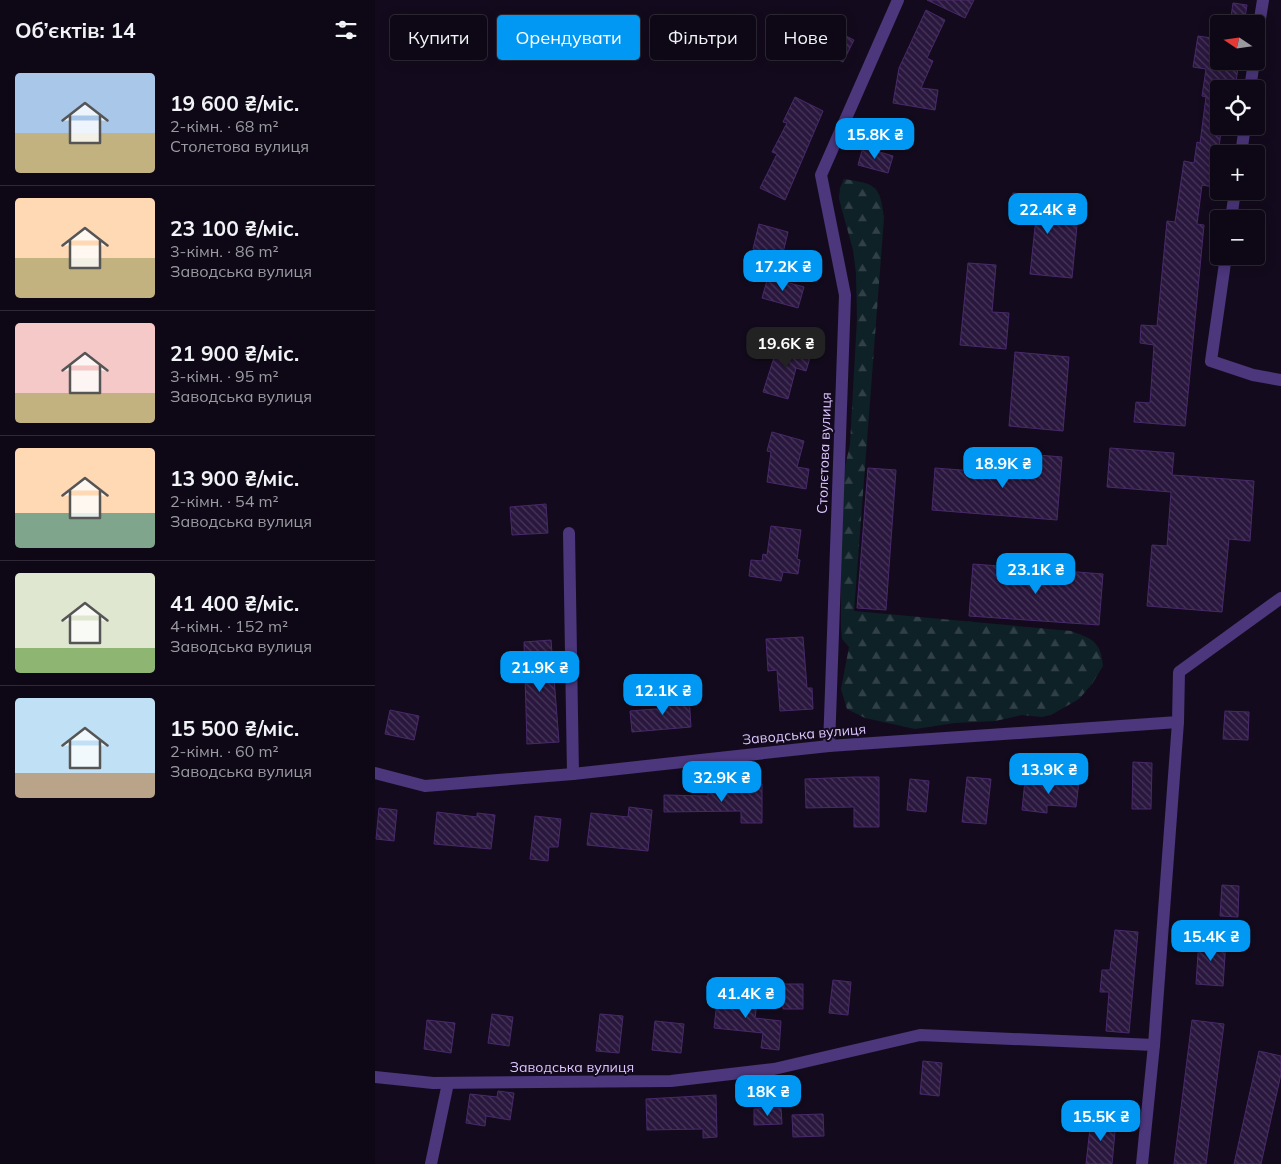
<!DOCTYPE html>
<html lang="uk">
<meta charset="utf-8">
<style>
body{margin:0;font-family:Mulish,sans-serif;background:#17111f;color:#f1f3f6;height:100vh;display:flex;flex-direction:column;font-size:19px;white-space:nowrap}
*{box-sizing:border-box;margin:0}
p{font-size:16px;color:#9b9aa1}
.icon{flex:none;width:28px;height:28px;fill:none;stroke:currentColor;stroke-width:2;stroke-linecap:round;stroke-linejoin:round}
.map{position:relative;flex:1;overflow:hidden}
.drawer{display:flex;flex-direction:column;background:#0e0816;width:375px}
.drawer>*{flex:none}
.guide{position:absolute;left:15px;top:15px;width:475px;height:45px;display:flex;gap:10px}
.needle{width:32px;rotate:283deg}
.fabs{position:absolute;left:835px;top:15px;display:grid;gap:10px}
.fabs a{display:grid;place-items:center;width:55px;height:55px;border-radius:5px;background:#0e0816;box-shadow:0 2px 12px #0003,0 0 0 1px #2e2935;font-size:25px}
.price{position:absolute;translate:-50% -42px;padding:0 11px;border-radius:10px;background:#0098f2;color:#fff;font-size:16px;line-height:32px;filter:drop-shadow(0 1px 2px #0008)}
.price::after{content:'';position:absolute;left:50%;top:30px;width:15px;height:11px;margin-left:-8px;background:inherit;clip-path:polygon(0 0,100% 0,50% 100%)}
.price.on{background:#222;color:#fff}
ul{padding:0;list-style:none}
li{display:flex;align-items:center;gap:15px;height:125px;padding:0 15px}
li+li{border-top:1px solid #2e2935}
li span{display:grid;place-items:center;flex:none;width:140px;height:100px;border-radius:5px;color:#555}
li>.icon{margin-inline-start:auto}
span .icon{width:60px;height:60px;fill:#fffc;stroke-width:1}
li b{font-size:21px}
h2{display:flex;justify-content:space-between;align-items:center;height:60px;padding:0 15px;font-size:21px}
.chip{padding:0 18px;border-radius:5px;background:#0e0816;box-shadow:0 2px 12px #0003,0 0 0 1px #2e2935;font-size:18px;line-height:45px}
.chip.on{background:#0098f2;color:#fff}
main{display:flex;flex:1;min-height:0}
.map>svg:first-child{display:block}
</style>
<main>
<section class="drawer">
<h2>Об’єктів: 14<svg class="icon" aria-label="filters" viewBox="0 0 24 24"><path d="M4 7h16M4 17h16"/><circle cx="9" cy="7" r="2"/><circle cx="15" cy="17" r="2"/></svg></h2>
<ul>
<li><span style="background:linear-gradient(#a9c7e8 60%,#c2b280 0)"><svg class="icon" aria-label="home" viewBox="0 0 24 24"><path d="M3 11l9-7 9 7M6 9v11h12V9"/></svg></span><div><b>19 600 ₴/міс.</b><p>2-кімн. · 68 m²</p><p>Столєтова вулиця</p></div></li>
<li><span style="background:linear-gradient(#ffd9b3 60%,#c2b280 0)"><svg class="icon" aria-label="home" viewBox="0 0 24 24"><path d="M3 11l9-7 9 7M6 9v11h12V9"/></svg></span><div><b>23 100 ₴/міс.</b><p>3-кімн. · 86 m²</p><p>Заводська вулиця</p></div></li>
<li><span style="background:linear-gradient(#f6c9c9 70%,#c2b280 0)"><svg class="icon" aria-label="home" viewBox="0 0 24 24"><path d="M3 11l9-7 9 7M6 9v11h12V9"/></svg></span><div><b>21 900 ₴/міс.</b><p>3-кімн. · 95 m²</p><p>Заводська вулиця</p></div></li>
<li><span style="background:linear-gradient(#ffd9b3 65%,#7fa58c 0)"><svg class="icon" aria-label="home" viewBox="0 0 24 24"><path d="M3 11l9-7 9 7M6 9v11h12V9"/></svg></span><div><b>13 900 ₴/міс.</b><p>2-кімн. · 54 m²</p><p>Заводська вулиця</p></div></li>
<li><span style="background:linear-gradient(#dfe7d0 75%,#8fb573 0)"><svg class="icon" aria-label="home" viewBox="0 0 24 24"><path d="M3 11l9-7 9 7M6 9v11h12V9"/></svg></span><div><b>41 400 ₴/міс.</b><p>4-кімн. · 152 m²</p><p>Заводська вулиця</p></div></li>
<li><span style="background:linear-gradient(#bfe0f5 75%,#b9a48a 0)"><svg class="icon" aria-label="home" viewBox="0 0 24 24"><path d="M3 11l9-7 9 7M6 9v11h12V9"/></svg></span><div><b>15 500 ₴/міс.</b><p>2-кімн. · 60 m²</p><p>Заводська вулиця</p></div></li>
</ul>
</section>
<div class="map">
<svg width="906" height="1164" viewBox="0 0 906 1164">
<defs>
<pattern id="forest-firs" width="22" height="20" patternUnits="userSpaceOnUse" patternTransform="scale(1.25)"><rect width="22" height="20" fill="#0e2127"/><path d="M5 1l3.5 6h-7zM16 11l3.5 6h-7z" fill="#314047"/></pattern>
<pattern id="building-back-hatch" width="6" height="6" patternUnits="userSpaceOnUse" patternTransform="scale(1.25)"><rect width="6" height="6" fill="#2a173e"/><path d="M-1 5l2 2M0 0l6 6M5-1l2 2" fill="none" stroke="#48375b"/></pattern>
</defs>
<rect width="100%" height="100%" fill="#130b1d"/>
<path fill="url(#forest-firs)" d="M469,179c32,5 36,6 40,39l-30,393 217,20c22,8 30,11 32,35l-11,18 -13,15 -28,16 -9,2 -20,-2 -27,6 -40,2 -40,6 -50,-11 -18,-9 -6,-20 8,-42 -7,-8 -1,-11v-119l2,-33 7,-32 7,-125 -1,-46 -3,-23 -14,-51 1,-11z"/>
<g fill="url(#building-back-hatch)" stroke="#48296a">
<path d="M552,0h47l-9,18z"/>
<path d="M858,3l14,2 -3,19h-14z"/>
<path d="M551,10l19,10 -18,38 6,3 -12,27 17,2 -3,20 -42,-7 6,-35z"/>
<path d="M409,19l35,17 5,-11 30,15 -11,22 -44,-21 -5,10 -21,-10z"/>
<path d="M823,36l21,3v22h20l-4,28h-16v37h3l-9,61 -11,-2 -5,39 7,1 -19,201 -51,-4 2,-20 14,1 4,-58 -14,-2 1,-18 16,1 10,-105 8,1 9,-61 10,2 3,-21 3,1 6,-46 -4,-1 4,-27 -13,-2z"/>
<path d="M420,97l28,14 -38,89 -25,-12 17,-34 -5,-2 15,-29 -4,-1z"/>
<path d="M488,147l30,9 -5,17 -30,-8z"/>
<path d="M638,193l53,6 -3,25 14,2 -5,52 -42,-4 6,-56 -25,-3z"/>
<path d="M384,224l29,8 -6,25 -29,-8z"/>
<path d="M593,263l28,2 -4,47 17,1 -3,36 -46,-4z"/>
<path d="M393,277l36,10 -6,21 -36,-10z"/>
<path d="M404,342l33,9 -6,20 -10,-3 -8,31 -25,-7z"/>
<path d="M640,352l54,5 -6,74 -54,-5z"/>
<path d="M397,432l32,9 -7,26 12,2 -3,20 -39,-7 4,-30 -4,-1z"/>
<path d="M735,448l64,5 -2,22 82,6 -4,60 -21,-2 -7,73 -75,-6 5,-61 15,1 4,-54 -64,-5z"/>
<path d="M639,453l48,4 -5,63 -125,-10 3,-42 77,6z"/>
<path d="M493,468l28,2 -10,140 -29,-2z"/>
<path d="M171,504l2,29 -36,2 -2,-28z"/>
<path d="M396,526l30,4 -4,29 3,1 -2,14 -15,-2 -2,9 -32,-5 2,-16 11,1 1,-7 4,1z"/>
<path d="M598,564l130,10 -4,51 -130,-9z"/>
<path d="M428,637l4,51h5l1,21 -33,2 -3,-41 -9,1 -2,-32z"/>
<path d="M176,640l8,102 -32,2 -3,-102z"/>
<path d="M314,696l2,31 -59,5 -2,-21 38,-3 -1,-10z"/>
<path d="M15,710l29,6 -5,24 -29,-6z"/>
<path d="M850,711l24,1 -1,28 -25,-1z"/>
<path d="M758,762l19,1 -1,46h-19z"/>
<path d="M479,777h25v50h-25v-20l-48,1 -1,-29z"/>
<path d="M592,777l24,2 -5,45 -24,-2z"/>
<path d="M535,779l19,2 -3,31 -19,-2z"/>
<path d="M685,779l19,2 -3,26 -29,-2v8l-25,-3 3,-30 35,3z"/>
<path d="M387,784v39h-21v-12l-77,1v-17l44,1v-5h33l-1,-6z"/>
<path d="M254,807l23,3 -4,41 -61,-6 4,-32 37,4z"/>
<path d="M4,808l18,2 -3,31 -18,-2z"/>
<path d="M62,812l40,5v-4l18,2 -4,34 -57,-5z"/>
<path d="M160,816l26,3 -3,28h-9l-1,14 -18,-2z"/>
<path d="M847,885l17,1 -1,31 -18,-1z"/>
<path d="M740,930l23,2 -9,101 -23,-2 3,-39h-9l2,-22h8z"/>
<path d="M824,939l27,1 -3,46 -27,-2z"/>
<path d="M458,980l18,2 -3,33 -19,-2z"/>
<path d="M407,984h21v25h-20z"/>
<path d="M343,993l40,4 -3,21 26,3 -2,29 -18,-2 2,-15 -49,-5z"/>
<path d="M117,1014l21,3 -4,29 -21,-3z"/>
<path d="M225,1014l23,2 -4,37 -23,-2z"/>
<path d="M52,1020l28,3 -4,30 -27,-4z"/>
<path d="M817,1020l32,4 -18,140h-32z"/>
<path d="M280,1021l29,3 -3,29 -29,-3z"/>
<path d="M884,1051l22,5v18l-20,90h-27z"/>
<path d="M548,1061l19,2 -3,33 -19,-2z"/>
<path d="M123,1091l16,2 -4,27 -24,-4 -1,10 -19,-3 4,-29 27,3z"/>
<path d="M341,1095l1,42 -14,1v-9l-56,1 -1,-31z"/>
<path d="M406,1108l1,16 -28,1v-16z"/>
<path d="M448,1114l1,22 -31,1 -1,-22z"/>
<path d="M716,1119l25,2 -4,43h-26z"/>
</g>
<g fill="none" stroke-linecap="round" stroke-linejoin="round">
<g stroke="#4c367c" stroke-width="12">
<path d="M881,44l7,-44"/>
<path d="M875,89l4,-28"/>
<path d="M866,154l4,-28"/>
<path d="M856,219l4,-28"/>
<path d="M851,256l-15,105 42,14 28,5"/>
<path d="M194,533l4,241"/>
<path d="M454,746l16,-451 -24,-120 77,-175"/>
<path d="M0,773l50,13 148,-12 256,-28 349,-24 1,-50 102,-74"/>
<path d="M0,1077l58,6 238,-2 103,-12 146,-34 234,10"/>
<path d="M56,1164l17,-81"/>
<path d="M767,1164l12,-119 24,-323"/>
</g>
</g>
<g text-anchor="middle" stroke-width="4" stroke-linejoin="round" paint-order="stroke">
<g font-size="14" fill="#ddc7ff" stroke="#130b1d">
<text transform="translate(449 453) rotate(-88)" y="5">Столєтова вулиця</text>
<text transform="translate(429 734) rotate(-5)" y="5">Заводська вулиця</text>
<text x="197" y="1072">Заводська вулиця</text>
</g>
</g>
</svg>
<div class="fabs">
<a><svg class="needle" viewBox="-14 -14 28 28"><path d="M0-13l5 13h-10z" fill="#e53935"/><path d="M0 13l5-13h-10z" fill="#9b9aa1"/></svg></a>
<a><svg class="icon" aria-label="locate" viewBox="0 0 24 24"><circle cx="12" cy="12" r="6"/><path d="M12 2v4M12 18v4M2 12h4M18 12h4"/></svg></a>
<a>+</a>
<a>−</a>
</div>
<b class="price" style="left:500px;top:160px">15.8K ₴</b>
<b class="price" style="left:673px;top:235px">22.4K ₴</b>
<b class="price" style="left:408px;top:292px">17.2K ₴</b>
<b class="price on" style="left:411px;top:369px">19.6K ₴</b>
<b class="price" style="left:628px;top:489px">18.9K ₴</b>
<b class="price" style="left:661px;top:595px">23.1K ₴</b>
<b class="price" style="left:165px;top:693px">21.9K ₴</b>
<b class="price" style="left:288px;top:716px">12.1K ₴</b>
<b class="price" style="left:674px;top:795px">13.9K ₴</b>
<b class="price" style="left:347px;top:803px">32.9K ₴</b>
<b class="price" style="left:836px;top:962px">15.4K ₴</b>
<b class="price" style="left:371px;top:1019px">41.4K ₴</b>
<b class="price" style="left:393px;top:1117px">18K ₴</b>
<b class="price" style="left:726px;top:1142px">15.5K ₴</b>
<div class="guide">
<a class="chip">Купити</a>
<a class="chip on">Орендувати</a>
<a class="chip">Фільтри</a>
<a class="chip">Нове</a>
</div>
</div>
</main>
